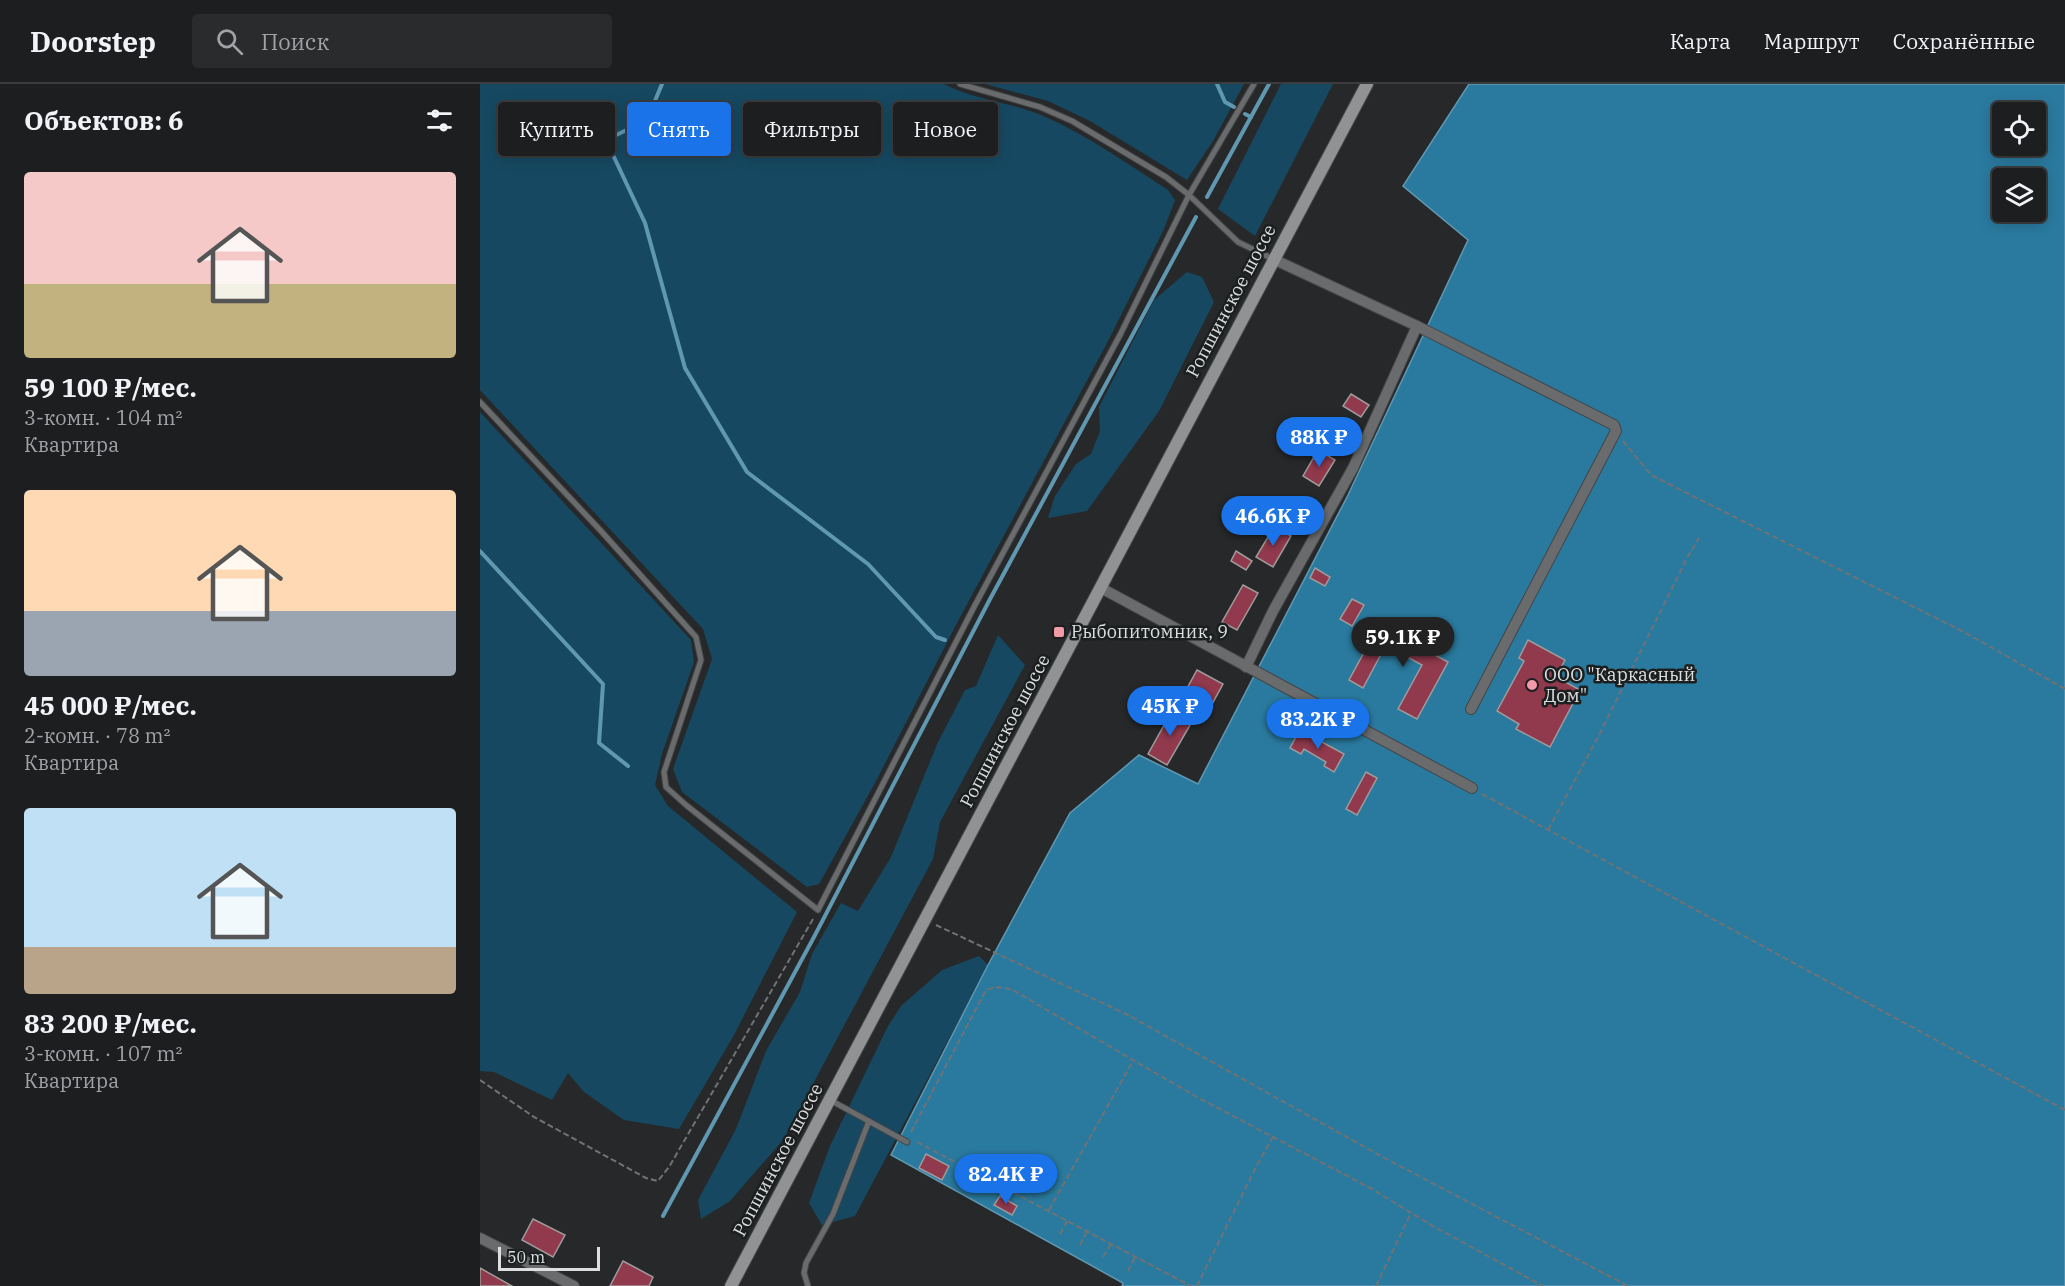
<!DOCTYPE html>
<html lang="ru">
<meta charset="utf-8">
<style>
body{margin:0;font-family:"IBM Plex Serif",serif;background:#292b2d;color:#f1f3f6;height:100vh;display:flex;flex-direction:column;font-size:22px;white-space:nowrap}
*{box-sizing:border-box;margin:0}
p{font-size:20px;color:#a0a2a5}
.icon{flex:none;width:33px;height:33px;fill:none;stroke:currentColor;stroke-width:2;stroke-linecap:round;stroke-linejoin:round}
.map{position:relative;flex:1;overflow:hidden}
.details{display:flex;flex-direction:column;background:#1c1e20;width:480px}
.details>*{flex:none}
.hud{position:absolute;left:18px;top:18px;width:570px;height:54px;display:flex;gap:12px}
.controls{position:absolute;left:1512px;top:18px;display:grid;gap:12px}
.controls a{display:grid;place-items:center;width:54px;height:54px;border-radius:6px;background:#1c1e20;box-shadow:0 3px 15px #0003,0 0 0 2px #3a3c3e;font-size:30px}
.scale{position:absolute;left:18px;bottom:15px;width:102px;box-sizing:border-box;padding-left:6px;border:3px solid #dddedf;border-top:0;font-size:16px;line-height:21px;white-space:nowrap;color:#dddedf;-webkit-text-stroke:4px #1c1f20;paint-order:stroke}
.price{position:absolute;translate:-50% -51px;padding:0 14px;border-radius:21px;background:#1a73e8;color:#fff;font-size:20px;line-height:39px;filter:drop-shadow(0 2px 3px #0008)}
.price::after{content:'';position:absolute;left:50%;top:36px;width:18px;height:14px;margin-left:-9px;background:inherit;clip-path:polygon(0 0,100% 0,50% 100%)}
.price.on{background:#222;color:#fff}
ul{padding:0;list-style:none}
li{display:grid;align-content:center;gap:12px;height:318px;padding:0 24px}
li span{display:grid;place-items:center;height:186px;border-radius:6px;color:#555}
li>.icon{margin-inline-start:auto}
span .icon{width:108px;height:108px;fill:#fffc;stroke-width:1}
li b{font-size:26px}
h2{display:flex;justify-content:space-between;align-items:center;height:72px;padding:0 24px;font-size:26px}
.tag{padding:0 21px;border-radius:6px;background:#1c1e20;box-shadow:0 3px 15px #0003,0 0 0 2px #3a3c3e;font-size:21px;line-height:54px}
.tag.on{background:#1a73e8;color:#fff}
header{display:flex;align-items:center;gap:36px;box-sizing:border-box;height:84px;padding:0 30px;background:#1c1e20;border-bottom:2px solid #3a3c3e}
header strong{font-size:28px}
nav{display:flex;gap:33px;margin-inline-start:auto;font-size:21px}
.search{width:420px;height:54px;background:#292b2d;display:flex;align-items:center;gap:15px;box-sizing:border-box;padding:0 21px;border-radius:6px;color:#a0a2a5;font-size:22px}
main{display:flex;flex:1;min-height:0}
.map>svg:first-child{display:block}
</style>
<header>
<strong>Doorstep</strong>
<div class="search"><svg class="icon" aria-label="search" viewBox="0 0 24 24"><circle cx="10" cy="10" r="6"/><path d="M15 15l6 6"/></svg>Поиск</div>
<nav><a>Карта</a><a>Маршрут</a><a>Сохранённые</a></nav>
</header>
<main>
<section class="details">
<h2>Объектов: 6<svg class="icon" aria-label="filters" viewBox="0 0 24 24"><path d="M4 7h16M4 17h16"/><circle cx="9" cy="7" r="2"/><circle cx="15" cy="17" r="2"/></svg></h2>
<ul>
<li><span style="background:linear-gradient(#f6c9c9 60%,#c2b280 0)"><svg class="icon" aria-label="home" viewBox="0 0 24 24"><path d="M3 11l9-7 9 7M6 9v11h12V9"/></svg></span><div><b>59 100 ₽/мес.</b><p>3-комн. · 104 m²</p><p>Квартира</p></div></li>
<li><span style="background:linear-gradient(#ffd9b3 65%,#9aa5b1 0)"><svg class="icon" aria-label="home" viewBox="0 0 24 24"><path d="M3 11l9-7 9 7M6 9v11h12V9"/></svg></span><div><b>45 000 ₽/мес.</b><p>2-комн. · 78 m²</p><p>Квартира</p></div></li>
<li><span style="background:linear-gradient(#bfe0f5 75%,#b9a48a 0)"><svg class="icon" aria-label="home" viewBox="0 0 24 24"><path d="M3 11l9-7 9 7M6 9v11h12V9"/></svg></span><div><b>83 200 ₽/мес.</b><p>3-комн. · 107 m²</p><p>Квартира</p></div></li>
</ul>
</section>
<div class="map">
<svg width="1585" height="1202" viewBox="0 0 1585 1202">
<rect width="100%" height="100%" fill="#26282a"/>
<g fill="#164961">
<path d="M0,0h464c31,16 65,18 97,31 45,19 85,48 127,75l7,10 -11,29 -58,116 -149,278 -82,160 -56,101 -12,3 -125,-95 -9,-23 39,-110 -9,-30 -223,-239z"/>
<path d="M505,0h259l-31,57 -26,39 -97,-59 -42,-20z"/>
<path d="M801,0h52l-78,152 -37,-27z"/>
<path d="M707,188l15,5 12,25 -55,109 -72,100 -39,7 7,-22 21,-32 15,-10 9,-23 -1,-24 55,-107z"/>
<path d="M0,328l211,228 3,22 -32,92 -7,31 13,21 129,106 -63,123 -55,94 -55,-9 -40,-28 -16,-19 -16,27 -58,-28 -14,-1z"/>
<path d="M518,551l27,30 -85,157 -7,37 -150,281 -53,61 -29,18 -3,-19 38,-71 30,-78 34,-59 12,-38 29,-51 17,8 33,-54 47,-115 27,-52 11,-4z"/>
<path d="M499,872l9,9 -133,251 -33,9 -13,-22 21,-57 57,-118 14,-22 41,-36z"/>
</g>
<path fill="#2a7a9f" stroke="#6098b2" stroke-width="1.5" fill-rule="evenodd" d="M989,0h596v1202h-943l1,-3 -232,-128 97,-190 82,-152 69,-58 59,29 150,-289 120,-255 -65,-54zM1522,28h34v34h-34zM1522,94h34v34h-34z"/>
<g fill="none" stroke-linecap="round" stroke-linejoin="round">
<g stroke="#6098b2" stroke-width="4">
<path d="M182,0l-15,36 -41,20 39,83 40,145 62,104 121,92 68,73 9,3"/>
<path d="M737,0l8,18 9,5"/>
<path d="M765,30l6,3"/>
<path d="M727,113l62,-113"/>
<path d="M0,467l123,133 -4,59 29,23"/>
<path d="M183,1132l151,-279 175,-336 207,-384"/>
</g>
</g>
<g fill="#91394d" stroke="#9f9b9b" stroke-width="1.5">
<path d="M871,310l18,11 -8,12 -18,-11z"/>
<path d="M838,366l17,10 -16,26 -16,-10z"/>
<path d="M794,443l17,9 -18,31 -17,-10z"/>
<path d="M756,467l16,10 -6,9 -15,-9z"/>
<path d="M835,484l15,9 -5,9 -15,-8z"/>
<path d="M763,501l15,8 -21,37 -15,-8z"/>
<path d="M872,515l12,6 -12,21 -12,-7z"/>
<path d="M899,541l69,37 -31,57 -19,-10 24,-44 -36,-20 -23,43 -14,-8z"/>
<path d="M1048,556l37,20 -9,17 24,13 -30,57 -34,-18 3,-5 -22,-13 27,-50 -5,-3z"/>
<path d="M717,586l26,14 -12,22 -26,-14z"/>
<path d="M693,625l20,11 -26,45 -19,-11z"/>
<path d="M820,646l44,24 -10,18 -10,-6 2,-4 -22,-13 -3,5 -11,-6z"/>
<path d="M886,688l11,6 -20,37 -11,-6z"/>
<path d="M446,1070l23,12 -7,14 -23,-12z"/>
<path d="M520,1112l17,10 -5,9 -18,-10z"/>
<path d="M53,1135l32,16 -12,22 -31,-17z"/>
<path d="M143,1177l30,16 -4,9h-39z"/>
<path d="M0,1184l32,18h-32z"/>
</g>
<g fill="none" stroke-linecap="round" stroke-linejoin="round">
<defs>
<g id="service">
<path d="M480,0l80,23 32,14 94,56 23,18 49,47 35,17"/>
<path d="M0,318l121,129 95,106 5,23 -37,112 2,15 20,18 132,105 156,-303 146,-272 69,-140 65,-111"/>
<path d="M350,1016l77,42"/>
<path d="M328,1202l-4,-13 2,-10 27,-49 36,-93"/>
</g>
<g id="minor">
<path d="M793,175l144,67 197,99 2,6 -145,278"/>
<path d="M621,504l371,200"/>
<path d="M766,583l27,-56 80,-143 64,-142"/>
<path d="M0,1154l94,48"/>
</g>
<path id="secondary" d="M251,1202l636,-1202"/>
</defs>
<use href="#service" stroke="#434547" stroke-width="7"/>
<use href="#minor" stroke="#434547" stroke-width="12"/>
<use href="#secondary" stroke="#434547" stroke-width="14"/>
<g stroke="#707274" stroke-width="2" stroke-dasharray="6 3" stroke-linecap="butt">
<path d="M1143,357l28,34 313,157 101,57"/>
<path d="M1002,710l583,316"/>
<path d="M1068,746l50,-93 89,-179 12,-20"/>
<path d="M456,841l192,90 251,140 249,131"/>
<path d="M0,996l54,37 112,61 12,3 11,-14 144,-248"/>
<path d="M431,1048l75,-142 10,-3 15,2 184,107 177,93 59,36 112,61"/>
<path d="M437,1058l274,144"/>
<path d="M569,1126l84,-149"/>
<path d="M580,1150l7,-13"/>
<path d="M600,1161l7,-14"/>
<path d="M623,1173l8,-13"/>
<path d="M648,1187l7,-14"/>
<path d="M717,1202l60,-121 16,-28"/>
<path d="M896,1202l35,-73"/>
</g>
<use href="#service" stroke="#6a6b6c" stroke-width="5"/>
<use href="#minor" stroke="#6a6b6c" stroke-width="10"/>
<use href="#secondary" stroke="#909293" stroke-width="12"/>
</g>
<g fill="#f39aa9" stroke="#1c1f20" stroke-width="2">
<rect x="573" y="542" width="12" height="12" rx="3"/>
<circle cx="1052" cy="601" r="6"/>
</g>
<g text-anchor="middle" stroke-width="5" stroke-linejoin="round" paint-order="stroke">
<g font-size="18" fill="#dddedf" stroke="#1c1f20">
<text transform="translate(751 217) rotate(-62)" y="6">Ропшинское шоссе</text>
<text transform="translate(525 647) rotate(-62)" y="6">Ропшинское шоссе</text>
<text transform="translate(298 1076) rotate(-62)" y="6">Ропшинское шоссе</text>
</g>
<g font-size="18" fill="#dddedf" stroke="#1c1f20" text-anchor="start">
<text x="591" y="554">Рыбопитомник, 9</text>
<text x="1064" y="597">ООО "Каркасный<tspan x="1064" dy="21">Дом"</tspan></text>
</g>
</g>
</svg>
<div class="controls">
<a><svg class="icon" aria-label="locate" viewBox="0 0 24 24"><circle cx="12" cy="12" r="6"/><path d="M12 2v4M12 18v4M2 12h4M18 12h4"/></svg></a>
<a><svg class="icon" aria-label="layers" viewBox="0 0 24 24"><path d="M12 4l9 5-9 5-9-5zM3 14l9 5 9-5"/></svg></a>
</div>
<div class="scale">50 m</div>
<b class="price" style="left:839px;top:384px">88K ₽</b>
<b class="price" style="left:793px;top:463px">46.6K ₽</b>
<b class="price on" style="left:923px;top:584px">59.1K ₽</b>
<b class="price" style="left:690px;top:653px">45K ₽</b>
<b class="price" style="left:838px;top:666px">83.2K ₽</b>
<b class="price" style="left:526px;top:1121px">82.4K ₽</b>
<div class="hud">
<a class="tag">Купить</a>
<a class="tag on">Снять</a>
<a class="tag">Фильтры</a>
<a class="tag">Новое</a>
</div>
</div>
</main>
